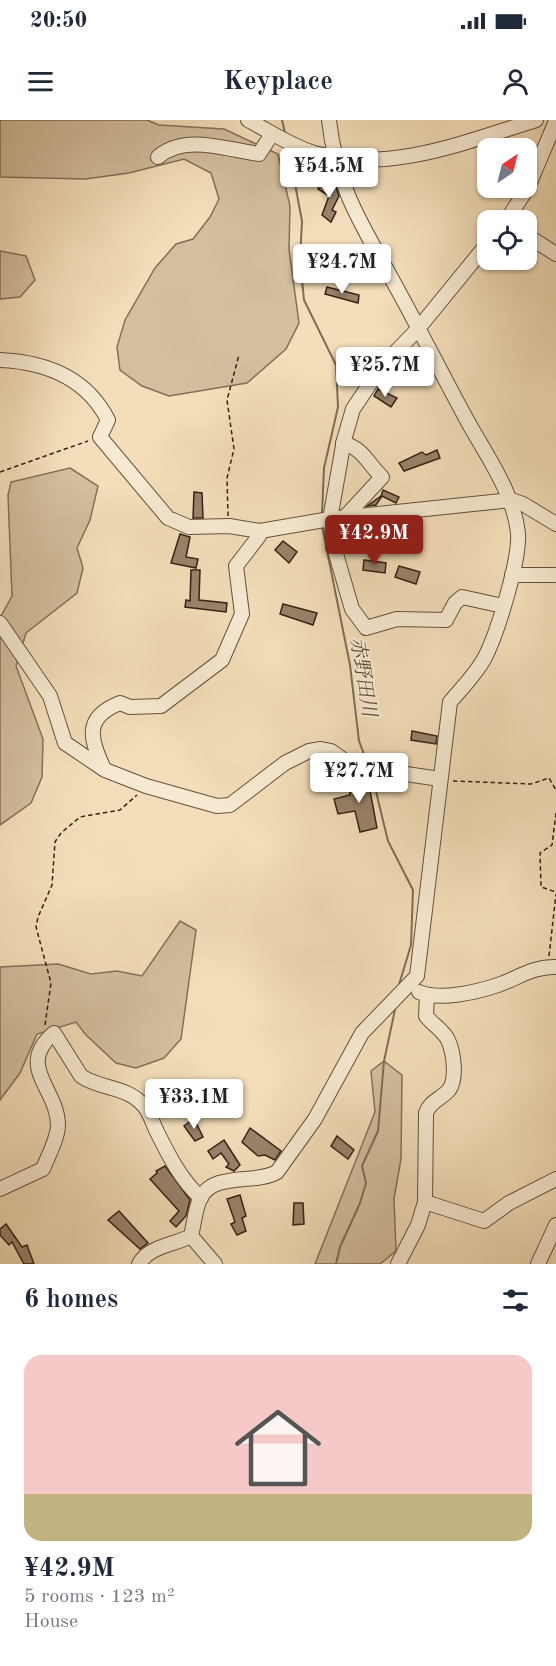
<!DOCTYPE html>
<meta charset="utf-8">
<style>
body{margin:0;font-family:"Old Standard TT","Noto Serif JP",serif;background:#f2f2f3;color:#1f2937;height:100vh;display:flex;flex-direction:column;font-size:22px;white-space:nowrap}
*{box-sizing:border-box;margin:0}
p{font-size:20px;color:#747a83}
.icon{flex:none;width:33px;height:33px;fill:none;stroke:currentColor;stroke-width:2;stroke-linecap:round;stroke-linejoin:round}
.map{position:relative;height:1144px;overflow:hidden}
.side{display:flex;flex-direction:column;background:#fff;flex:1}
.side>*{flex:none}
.needle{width:39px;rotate:35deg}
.buttons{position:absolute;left:477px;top:18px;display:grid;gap:12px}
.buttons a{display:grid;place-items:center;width:60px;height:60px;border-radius:12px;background:#fff;box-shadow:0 2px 4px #0004;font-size:30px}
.price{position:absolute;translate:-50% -51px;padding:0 14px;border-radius:6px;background:#fff;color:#222;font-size:20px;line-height:39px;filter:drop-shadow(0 2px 3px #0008)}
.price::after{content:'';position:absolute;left:50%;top:36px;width:18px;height:14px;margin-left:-9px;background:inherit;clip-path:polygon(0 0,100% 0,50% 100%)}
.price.selected{background:#8f2418;color:#fff}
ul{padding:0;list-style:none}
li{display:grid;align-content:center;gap:12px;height:318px;padding:0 24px}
li span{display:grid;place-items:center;height:186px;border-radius:18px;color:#555}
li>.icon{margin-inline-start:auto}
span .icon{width:108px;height:108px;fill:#fffc;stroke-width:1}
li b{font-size:26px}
h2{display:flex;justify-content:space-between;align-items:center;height:72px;padding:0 24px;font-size:26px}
.status{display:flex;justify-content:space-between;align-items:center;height:42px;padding:0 30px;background:#fff;direction:ltr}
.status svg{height:16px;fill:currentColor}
header{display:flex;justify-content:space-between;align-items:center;height:78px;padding:0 24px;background:#fff;font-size:27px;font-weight:700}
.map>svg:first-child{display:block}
</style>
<div class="status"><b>20:50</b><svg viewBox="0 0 49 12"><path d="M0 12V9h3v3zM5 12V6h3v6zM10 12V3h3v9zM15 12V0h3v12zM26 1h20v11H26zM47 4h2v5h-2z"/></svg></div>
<header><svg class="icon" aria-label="menu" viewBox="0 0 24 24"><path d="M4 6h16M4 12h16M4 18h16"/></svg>Keyplace<svg class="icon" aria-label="person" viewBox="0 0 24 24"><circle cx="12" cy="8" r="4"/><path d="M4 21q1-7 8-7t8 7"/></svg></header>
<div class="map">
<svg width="556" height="1144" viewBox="0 0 556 1144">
<rect width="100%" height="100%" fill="#f3deb9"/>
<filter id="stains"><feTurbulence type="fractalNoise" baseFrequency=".00333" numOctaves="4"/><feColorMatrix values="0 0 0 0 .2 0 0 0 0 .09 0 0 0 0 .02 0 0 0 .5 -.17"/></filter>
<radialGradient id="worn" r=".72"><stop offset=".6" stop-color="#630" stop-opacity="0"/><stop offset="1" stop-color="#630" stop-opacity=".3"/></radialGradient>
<g fill="#d3be9d" stroke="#856f5a" stroke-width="1.5">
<path d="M0,0h147l12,5 65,4 54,25 12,52 -1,43 10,74 -13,26 -39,34 -78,13 -27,-10 -22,-16 -3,-23 8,-27 30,-52 21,-24 17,-5 17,-22 9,-18 -8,-26 -27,-14 -55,14 -44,6 -85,-2z"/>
<path d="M0,131l26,5 9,24 -15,17 -20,2z"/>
<path d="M70,348l28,18 -8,34 -13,28 6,20 -6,25 -51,40 -10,33 27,73 -1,38 -11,26 -31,22v-207l12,-22 -4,-101 3,-13z"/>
<path d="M180,801l16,9 -15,109 -17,19 -28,10 -20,-5 -30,-28 -10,-13 -39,12 -17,39 -20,27v-133l58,-3 33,10 26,-3 25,5z"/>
<path d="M384,941l18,14 -1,84 -7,40 2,52 -16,13h-65l60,-152 -4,-41z"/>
</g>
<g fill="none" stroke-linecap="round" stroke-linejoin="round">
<g stroke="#816b57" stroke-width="2">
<path d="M282,0l3,13"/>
<path d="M288,27l14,74 -2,38 4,41 32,65 2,42 -14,61 -2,46"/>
<path d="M322,406l28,139 9,76 8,21"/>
<path d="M372,655l16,66 25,49 -2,55 -13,43"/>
<path d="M336,1144l4,-17 20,-44 6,-20 -4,-17 16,-35 6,-70 12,-56"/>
</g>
</g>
<g fill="#99836b" stroke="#372017" stroke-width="1.5">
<path d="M323,59l13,8 3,9 -7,14 4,2 -5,10 -9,-7 7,-19 -11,-7z"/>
<path d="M327,167l32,8 -1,8 -33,-9z"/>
<path d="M378,269l19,9 -6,9 -17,-11z"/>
<path d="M437,330l3,8 -36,13 -5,-8 23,-11 4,3z"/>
<path d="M383,370l16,7 -3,6 -14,-7 -6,9 -9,1 14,-10z"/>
<path d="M194,372l8,1 1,25h-10z"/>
<path d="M356,407l33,7 -5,8 -29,-11z"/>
<path d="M180,414l10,3 -4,20 12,2 -2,9 -25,-5z"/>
<path d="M283,421l14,11 -8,11 -14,-13z"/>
<path d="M364,440l22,3 -1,10 -22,-3z"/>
<path d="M399,446l21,6 -4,12 -21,-7z"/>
<path d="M191,450h9l-1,30 28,3 -1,9 -41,-5 1,-7 4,1z"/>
<path d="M283,484l34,9 -4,12 -33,-11z"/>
<path d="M412,611l25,5 -1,8 -25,-4z"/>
<path d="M357,656l1,6 10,-2 9,48 -17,4 -5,-21 -17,3 -4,-15 16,-4 -2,-17z"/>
<path d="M194,999l9,18 -8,4 -11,-15z"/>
<path d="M250,1008l31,23 -6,9 -10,-5 -7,1 -16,-14z"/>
<path d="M337,1016l17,14 -6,9 -17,-13z"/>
<path d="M224,1020l16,25 -6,6 -8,-4 3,-3 -8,-11 -8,6 -5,-8z"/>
<path d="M165,1046l25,34 -4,16 -10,11 -6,-6 9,-10 -29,-32 7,-6 -1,-2z"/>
<path d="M240,1075l6,21 -4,2 4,13 -9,4 -6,-11 4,-2 -8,-23z"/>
<path d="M294,1083h9l1,21 -11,1z"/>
<path d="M119,1091l29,32 -8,6 -32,-29z"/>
<path d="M6,1104l16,23 5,-2 7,19h-10l-12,-22 -3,3 -9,-10v-6z"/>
</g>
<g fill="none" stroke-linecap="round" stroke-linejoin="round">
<defs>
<g id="minor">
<path d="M248,0c21,11 43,26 66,33 75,21 151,-11 222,-33"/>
<path d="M158,37c27,-24 69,-7 101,-3l13,-20"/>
<path d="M507,100l21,-33 28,-66"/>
<path d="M526,115l30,19"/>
<path d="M488,123l-71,87 -35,36 -29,43 -9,31 -14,79 4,28 18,62 14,19 31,-9 49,1 9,-17 7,-6 41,9"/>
<path d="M0,240c45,2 86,17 108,60l-8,17 68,81 21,9 40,-1 31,5 70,-12 181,-19 12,4 33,20"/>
<path d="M343,323c21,6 24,20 39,34l-37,40"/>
<path d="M512,455h44"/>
<path d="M0,503l50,73 15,47 40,27 41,16 71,20 13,-1 55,-42 24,-12 12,-2 10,2 21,15 88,13"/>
<path d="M104,649c-13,-29 -22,-51 16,-66l10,4 31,-1 61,-46 20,-46 -6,-48 23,-30 1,-5"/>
<path d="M419,872c21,9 58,0 79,-7 20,-7 36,-19 58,-18"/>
<path d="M0,1069l43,-20c5,-13 15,-31 15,-44 0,-36 -43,-59 -4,-92l27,43c18,13 47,10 63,30 6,7 9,18 13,26 12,24 24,48 44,66"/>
<path d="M425,1082l59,19 25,-18 47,-24"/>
<path d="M191,1116l24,28"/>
<path d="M139,1144c10,-18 35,-19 52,-28 3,-12 4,-26 9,-37 13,-28 55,-14 77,-27l38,-53 47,-86 55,-57 33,-274c12,-14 25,-27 34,-43 13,-24 36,-99 34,-126 -4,-39 -31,-77 -50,-111 -23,-42 -45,-86 -68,-128 -33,-62 -63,-101 -71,-174"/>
<path d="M398,1144l20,-39 7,-23 1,-89c4,-12 15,-14 23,-23 8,-11 5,-37 -1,-50 -4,-9 -16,-16 -22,-24l1,-21"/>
<path d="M538,1144l18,-39"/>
</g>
</defs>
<use href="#minor" stroke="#665040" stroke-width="16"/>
<g stroke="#372017" stroke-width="1.5" stroke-dasharray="4.5 3" stroke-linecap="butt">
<path d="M0,352l88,-31"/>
<path d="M228,396l-1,-38 7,-29 -7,-49 12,-45"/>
<path d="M453,661l78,3 18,-6 7,12"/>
<path d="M556,693l-4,32 -12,8 1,34 15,5"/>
<path d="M549,836l7,-62"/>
<path d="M45,905l6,-42 -15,-56 2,-10 14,-32 3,-43 6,-9 19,-16 40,-7 17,-15"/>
</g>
<use href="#minor" stroke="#f7ead2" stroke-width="14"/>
</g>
<g text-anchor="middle" stroke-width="4.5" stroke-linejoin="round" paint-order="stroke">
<g font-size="20" font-style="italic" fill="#624c3c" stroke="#f7ead2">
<text transform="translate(364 557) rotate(81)" y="7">赤野田川</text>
</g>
</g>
<rect width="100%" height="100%" filter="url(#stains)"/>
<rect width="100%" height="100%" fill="url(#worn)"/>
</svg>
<div class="buttons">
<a><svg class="needle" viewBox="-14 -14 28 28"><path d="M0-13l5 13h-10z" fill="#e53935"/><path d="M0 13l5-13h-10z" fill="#747a83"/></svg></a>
<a><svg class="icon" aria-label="locate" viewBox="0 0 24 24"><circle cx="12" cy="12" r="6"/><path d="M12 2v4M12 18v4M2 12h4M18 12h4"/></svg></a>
</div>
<b class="price" style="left:329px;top:79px">¥54.5M</b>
<b class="price" style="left:342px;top:175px">¥24.7M</b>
<b class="price" style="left:385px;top:278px">¥25.7M</b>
<b class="price selected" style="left:374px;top:446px">¥42.9M</b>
<b class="price" style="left:359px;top:684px">¥27.7M</b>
<b class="price" style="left:194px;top:1010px">¥33.1M</b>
</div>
<section class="side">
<h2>6 homes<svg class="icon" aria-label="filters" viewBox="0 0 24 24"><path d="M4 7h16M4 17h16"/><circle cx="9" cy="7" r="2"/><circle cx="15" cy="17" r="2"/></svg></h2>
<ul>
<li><span style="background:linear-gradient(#f6c9c9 75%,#c2b280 0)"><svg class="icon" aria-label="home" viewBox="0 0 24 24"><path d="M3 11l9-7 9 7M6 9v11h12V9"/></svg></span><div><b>¥42.9M</b><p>5 rooms · 123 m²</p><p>House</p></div></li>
</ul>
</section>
